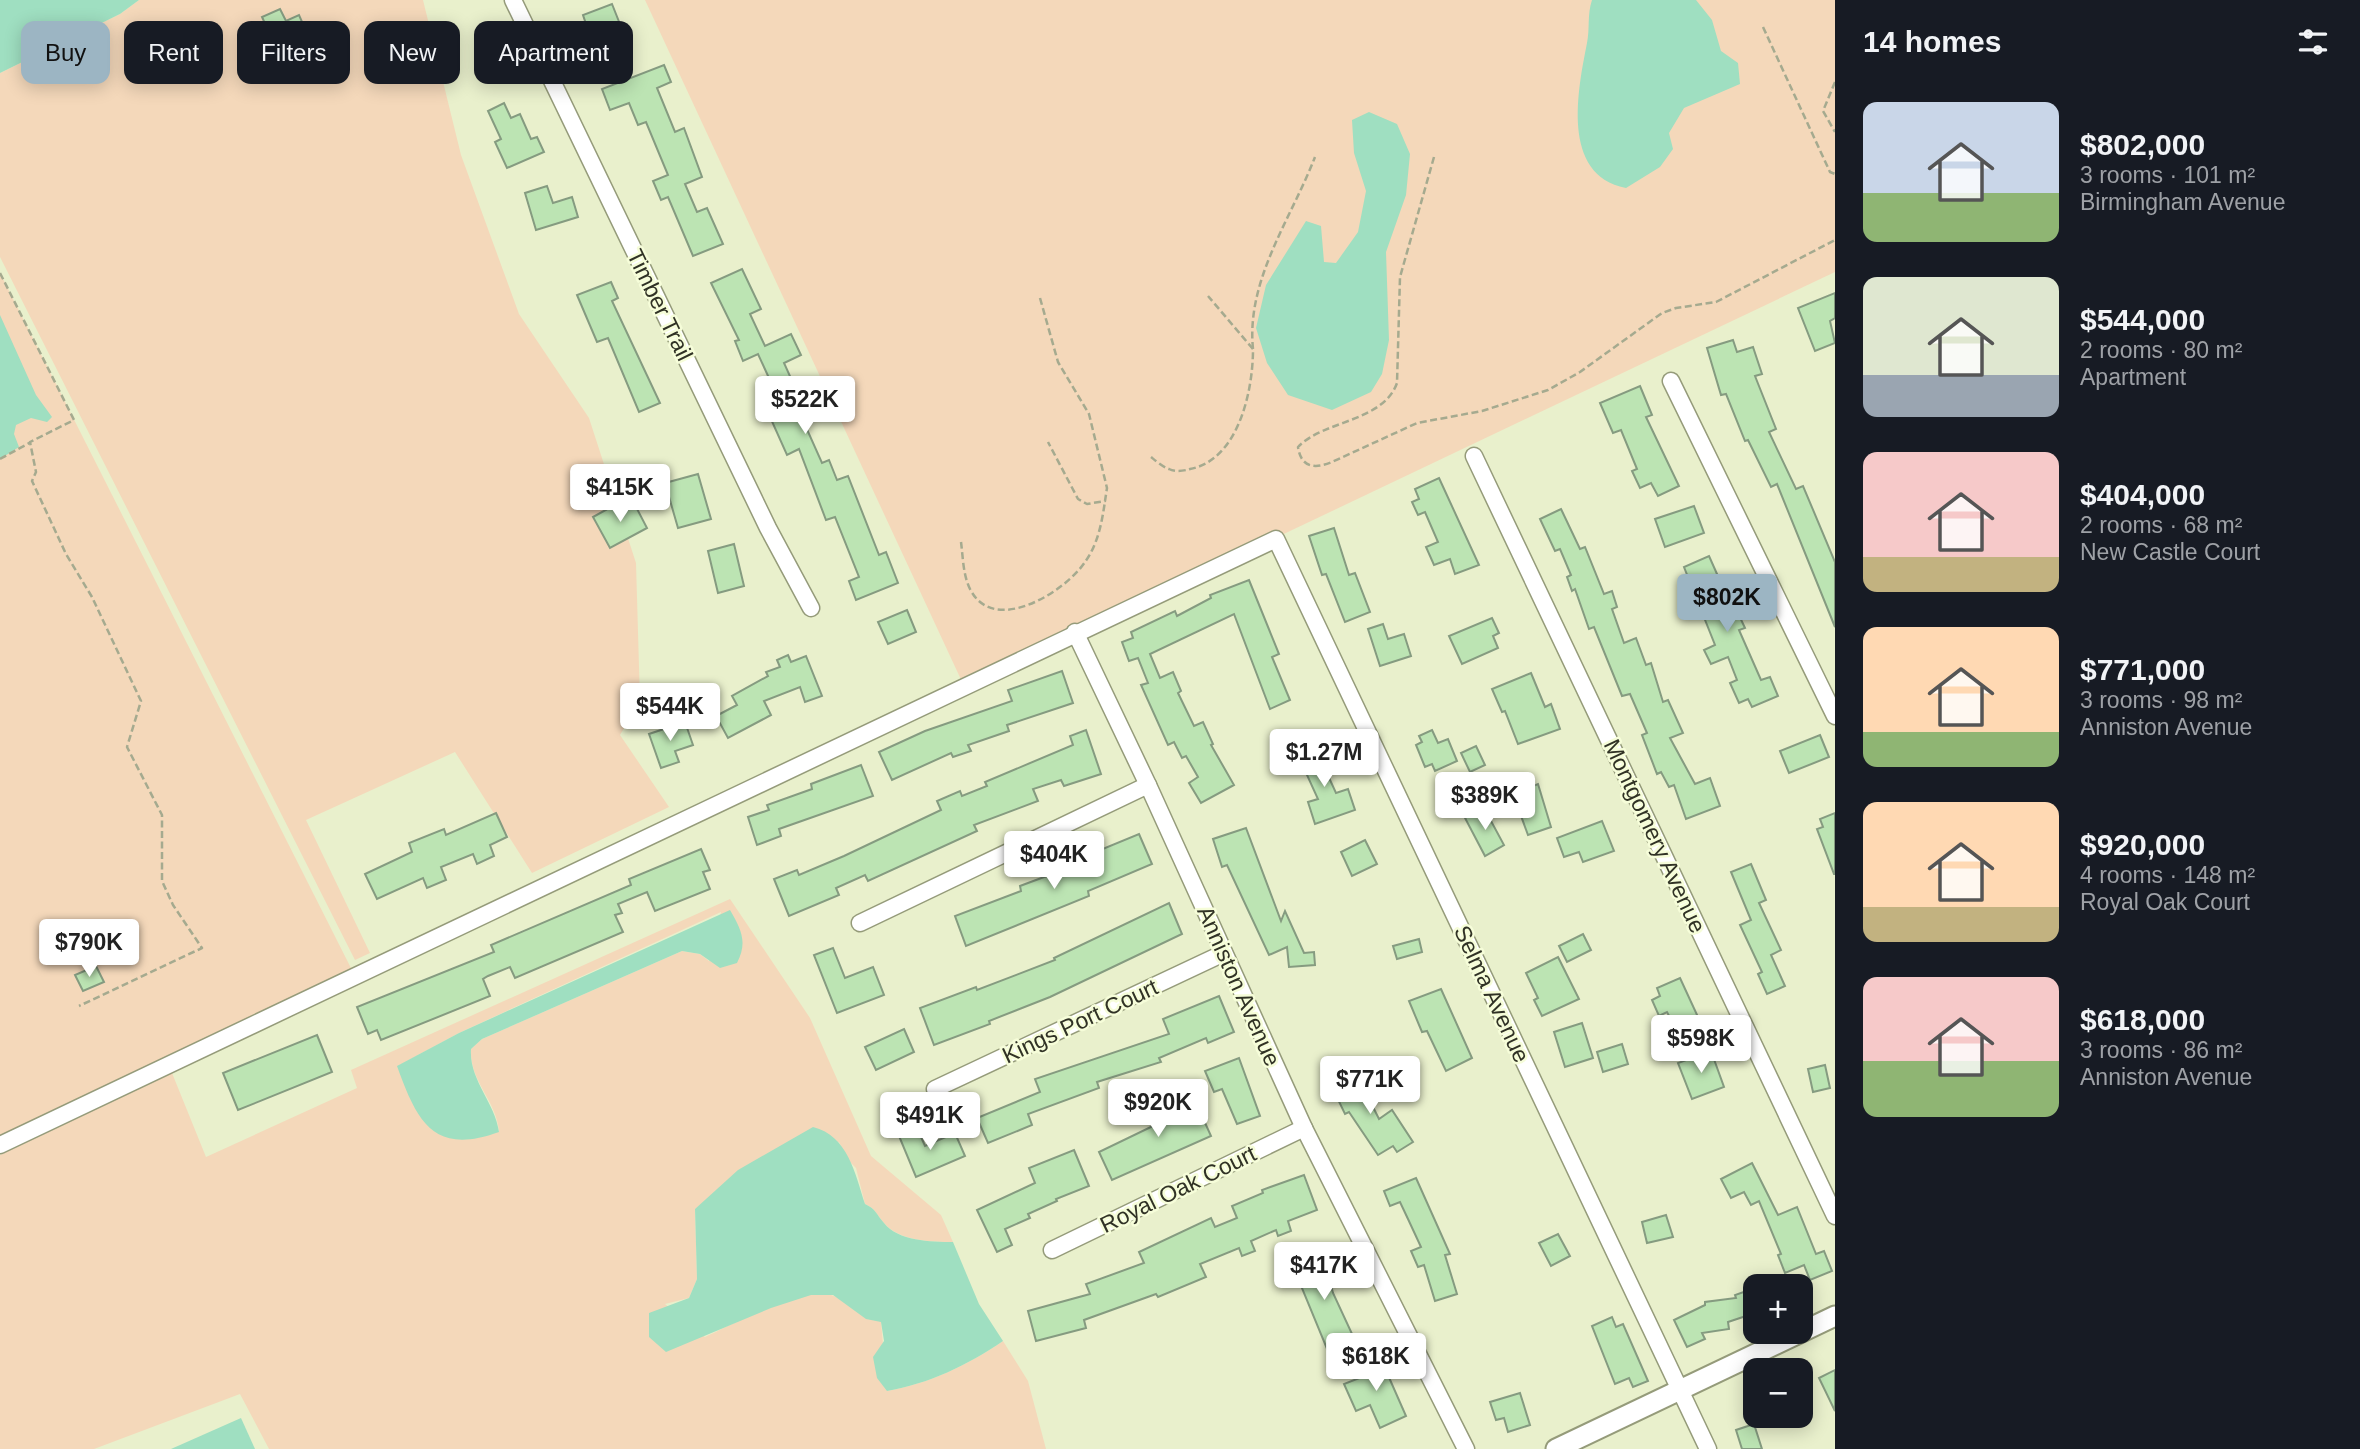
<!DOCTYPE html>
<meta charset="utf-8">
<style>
body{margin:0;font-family:Helvetica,sans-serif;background:#20242c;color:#f1f3f6;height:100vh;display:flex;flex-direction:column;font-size:26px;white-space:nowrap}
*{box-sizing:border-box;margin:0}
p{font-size:23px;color:#9ea1a6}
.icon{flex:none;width:38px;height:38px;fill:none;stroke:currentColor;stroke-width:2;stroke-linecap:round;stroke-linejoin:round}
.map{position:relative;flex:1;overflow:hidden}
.details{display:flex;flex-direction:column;background:#171b24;width:525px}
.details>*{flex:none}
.banner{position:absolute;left:21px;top:21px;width:665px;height:63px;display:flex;gap:14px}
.controls{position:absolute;left:1743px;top:1274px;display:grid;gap:14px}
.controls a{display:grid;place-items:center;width:70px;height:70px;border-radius:14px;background:#171b24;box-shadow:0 4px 18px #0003;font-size:35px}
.price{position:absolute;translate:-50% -60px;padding:0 16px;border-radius:7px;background:#fff;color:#222;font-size:23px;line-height:46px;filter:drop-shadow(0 2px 4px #0008)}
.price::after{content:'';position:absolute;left:50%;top:42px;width:21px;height:16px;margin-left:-10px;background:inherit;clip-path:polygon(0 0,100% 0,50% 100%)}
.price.on{background:#9cb5c3;color:#111}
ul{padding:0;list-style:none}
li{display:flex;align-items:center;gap:21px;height:175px;padding:0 28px}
li span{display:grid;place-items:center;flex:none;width:196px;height:140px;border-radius:14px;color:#555}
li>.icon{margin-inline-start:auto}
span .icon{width:84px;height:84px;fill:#fffc;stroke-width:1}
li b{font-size:30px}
h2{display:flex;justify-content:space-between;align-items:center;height:84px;padding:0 28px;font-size:30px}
.tag{padding:0 24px;border-radius:14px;background:#171b24;box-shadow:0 4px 18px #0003;font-size:24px;line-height:63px}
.tag.on{background:#9cb5c3;color:#111}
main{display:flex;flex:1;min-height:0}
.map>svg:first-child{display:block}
</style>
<main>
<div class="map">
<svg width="1835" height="1449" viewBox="0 0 1835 1449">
<rect width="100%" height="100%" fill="#e9f0cc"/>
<g fill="#f4d8ba" fill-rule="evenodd">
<path d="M139,0h284l38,155 58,159 70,104 47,145 4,138 -20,34 49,72 -137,66 -77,-121 -149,68 64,133 -15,7 -355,-703v-184l120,-59z"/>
<path d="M645,0h1190v272l-871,414z"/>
<path d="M0,273l355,703 -355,170z"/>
<path d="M730,899l80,119 61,138 70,59 12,27c-22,0 -54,-1 -69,-19 -8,-9 -8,-14 -19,-19l-9,-36 -10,-10 -7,-16 -144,67 2,70 -8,19 -24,6 40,33c27,-12 101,-53 129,-41 19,8 24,22 47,25l6,70c41,-7 81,-26 116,-50l25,40 18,68h-777l-29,-55 -146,55h-94v-294l172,-82 34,84 151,-69 -6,-18zM721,912l-12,49 -9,-7 -18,-3 -200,88 -11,10c-2,32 26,52 28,83l-101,-66 61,-33z"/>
</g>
<g fill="#9fdfc1">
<path d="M0,0h139l-19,14 -120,59z"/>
<path d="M1592,0h104l16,20 9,31 17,12 2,21 -56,24 -15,25 4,16 -13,18 -34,21c-66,-13 -48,-99 -39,-145 3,-14 0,-28 5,-43z"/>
<path d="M1369,112l28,12 13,30 -4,41 -20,57 3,88 -7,34 -11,18 -39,18 -44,-15 -21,-32 -11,-35 10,-43 40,-64 15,5 3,36 12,1 22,-31 8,-41 -12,-38 -2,-33z"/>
<path d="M0,315l36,80 16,22 -5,5 -16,-4 -15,7 -2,9 5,13 -19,12z"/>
<path d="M730,910c11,19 18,32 7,53l-17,5 -20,-14 -18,-3 -200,88 -11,10c-2,31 24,53 28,83 -66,24 -82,-11 -102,-66l62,-33z"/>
<path d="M813,1127c35,9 42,46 52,77 11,5 11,10 19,19 14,18 47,19 69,19l26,62 24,37c-35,24 -75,43 -116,50l-10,-13 -4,-21 11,-16 -3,-19 -15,-3 -33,-24h-22l-40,13 -105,44 -17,-15v-24l40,-15 8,-19 -2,-70 43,-39z"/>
<path d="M241,1418l14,31h-84z"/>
</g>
<g fill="#bce4b3" stroke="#859b80" stroke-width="2">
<path d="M612,4l17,43 -31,12 -15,-44z"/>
<path d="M280,9l6,12 13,-6 15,34 -25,11 -4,-9 -6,3 -17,-37z"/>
<path d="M664,65l7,17 -14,6 18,44 9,-4 18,49 -17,7 12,28 10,-4 16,36 -30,12 -25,-59 -7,3 -8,-19 15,-6 -22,-53 -8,3 -9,-22 -19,7 -8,-21z"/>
<path d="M504,103l7,15 9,-4 11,25 6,-2 7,15 -37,16 -12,-26 6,-3 -13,-28z"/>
<path d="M547,186l6,17 19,-6 6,20 -42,13 -11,-37z"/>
<path d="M742,269l19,40 -11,5 15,32 26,-12 10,21 -17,8 14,31 7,-3 12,28 -12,6 17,38 7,-3 8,20 11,-4 31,79 7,-3 12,31 -42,17 -7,-19 10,-4 -24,-60 -9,3 -27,-71 -12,6 -21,-47 14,-6 -22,-48 -15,7 -8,-20 4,-1 -28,-57z"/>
<path d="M611,282l7,16 -6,3 48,102 -21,9 -31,-74 -11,4 -20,-47z"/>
<path d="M1835,293v25l-5,3 5,22 -20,8 -17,-43z"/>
<path d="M1733,340l4,12 16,-5 9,27 -7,2 21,53 -7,3 27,57 7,-3 32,76v65l-58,-143 -6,3 -23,-47 -3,1 -19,-47 -5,1 -14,-47z"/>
<path d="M1640,386l12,29 -6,2 33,69 -21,10 -7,-13 -11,5 -8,-17 5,-2 -16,-39 -8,3 -13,-30z"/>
<path d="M698,474l13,45 -33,9 -13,-45z"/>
<path d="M1439,478l40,87 -24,9 -5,-15 -16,6 -8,-18 12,-5 -13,-30 -7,3 -6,-13 7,-3 -4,-10z"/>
<path d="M622,501l5,9 8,-5 12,23 -37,20 -17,-31z"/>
<path d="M1694,506l10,27 -39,14 -10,-28z"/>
<path d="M1561,509l19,40 5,-2 19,47 8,-3 5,16 -5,2 12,34 12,-5 10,27 5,-2 12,39 5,-2 15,33 -13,5 25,46 15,-6 10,28 -34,13 -12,-34 -5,2 -8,-15 -4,2 -15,-39 5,-2 -17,-39 -8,2 -28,-69 -5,2 -14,-40 -3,2 -5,-14 4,-2 -11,-26 -5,2 -15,-32z"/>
<path d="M1334,528l15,47 6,-2 15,39 -25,10 -19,-48 -4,1 -13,-39z"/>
<path d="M734,544l10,42 -26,7 -10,-42z"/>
<path d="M1709,556l24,54 3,-1 9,19 -6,2 22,50 9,-3 8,19 -26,11 -4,-8 -9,4 -9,-20 7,-3 -9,-23 -17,7 -7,-14 11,-5 -31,-78z"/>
<path d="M1249,580l30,74 -7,3 18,43 -20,9 -36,-95 -84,40 10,24 13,-6 8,19 -3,2 16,33 9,-4 10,22 -2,1 23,40 -33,18 -12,-20 9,-6 -12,-21 -4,2 -8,-16 -6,3 -27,-60 7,-2 -10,-25 -9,3 -7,-19 11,-4 -2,-6 44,-21 2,5 34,-18 -1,-3z"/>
<path d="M907,610l9,22 -28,12 -10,-22z"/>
<path d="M1492,618l7,15 -6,3 5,12 -36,16 -13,-28z"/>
<path d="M1383,624l5,15 16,-5 7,22 -31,10 -12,-37z"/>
<path d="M788,655l3,7 15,-6 16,40 -17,6 -5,-15 -36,14 7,14 -43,23 -12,-22 21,-11 -5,-9 36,-20 -2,-4 14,-5 -3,-7z"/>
<path d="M1062,671l11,32 -66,22 2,6 -41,14 3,6 -18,6 -2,-4 -59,27 -13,-28 46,-21 87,-30 -4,-11z"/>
<path d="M1531,673l14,34 6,-3 9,25 -42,15 -13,-33 -3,1 -10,-23z"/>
<path d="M685,722l8,23 -18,6 4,11 -18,6 -12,-34z"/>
<path d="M1086,730l15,44 -37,12 -3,-6 -28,9 5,12 -64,24 3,6 -109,50 -3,-6 -29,13 3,7 -50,21 -15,-37 23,-9 2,5 45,-19 97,-46 -4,-9 23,-10 2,5 25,-10 -2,-4 88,-37 -3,-9z"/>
<path d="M1432,730l6,13 10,-4 9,22 -22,10 -3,-7 -7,3 -9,-22 6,-3 -3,-6z"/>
<path d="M1820,735l9,22 -40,16 -9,-22z"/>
<path d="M1314,745l22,48 12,-4 7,21 -40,14 -7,-22 10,-3 -21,-46z"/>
<path d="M1476,746l9,19 -15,7 -9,-19z"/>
<path d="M861,765l12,31 -94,33 2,7 -24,9 -9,-28 21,-7 -2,-5 45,-16 -1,-5z"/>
<path d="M1538,784l13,43 -23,8 -15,-41z"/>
<path d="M1484,808l20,37 -19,11 -20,-38z"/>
<path d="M496,813l11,24 -17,8 4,11 -17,8 -4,-10 -32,13 5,13 -19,8 -4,-10 -46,21 -12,-25 47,-22 -3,-9 35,-14 2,6z"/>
<path d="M1835,813v61h-1l-17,-45 6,-2 -3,-8z"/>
<path d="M1602,821l12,30 -31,11 -4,-10 -15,5 -7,-19z"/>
<path d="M1246,828l35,93 4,-10 19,42 10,-1 1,13 -26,2 -2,-20 -18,8 -42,-90 -5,2 -9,-28z"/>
<path d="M1139,834l13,30 -64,27 1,5 -123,50 -11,-30 66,-25 -1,-5 70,-26 -2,-5z"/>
<path d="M1365,840l12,24 -25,12 -11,-24z"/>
<path d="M701,849l9,21 -7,2 7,17 -55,22 -8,-19 -29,12 4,9 -7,2 8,17 -108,46 -5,-11 -22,9 -5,3 7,17 -109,44 -4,-10 -9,4 -11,-27 137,-55 -3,-7 140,-60 -2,-6z"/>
<path d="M1751,864l15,36 -7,3 22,47 -10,5 14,31 -18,8 -9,-20 4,-2 -22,-47 11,-5 -20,-48z"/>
<path d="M1169,903l13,31 -132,63 -61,24 1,3 -56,21 -14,-37 56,-21 1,3 78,-30 -1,-2z"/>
<path d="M1583,934l8,16 -24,12 -8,-16z"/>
<path d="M1419,939l3,13 -25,7 -4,-13z"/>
<path d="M833,948l12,30 28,-11 11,28 -47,18 -23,-58z"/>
<path d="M1558,957l21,42 -37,17 -8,-16 4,-2 -12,-25z"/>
<path d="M96,966l8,16 -21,9 -8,-16z"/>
<path d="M1680,978l18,39 -23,10 -8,-15 -8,4 -7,-16 8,-4 -3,-8z"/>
<path d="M1441,989l31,69 -26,13 -19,-40 -5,1 -13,-31z"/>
<path d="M1219,996l15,36 -26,11 -2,-5 -47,20 2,4 -64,20 2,6 -71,26 4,11 -44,18 -11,-25 63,-26 -5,-13 134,-45 -6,-15z"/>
<path d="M1582,1023l11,35 -28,9 -11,-35z"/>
<path d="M904,1029l10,23 -38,18 -11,-23z"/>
<path d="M317,1035l15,37 -94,38 -15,-37z"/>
<path d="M1622,1044l6,20 -25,8 -6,-20z"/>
<path d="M1711,1051l13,36 -32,12 -14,-36z"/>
<path d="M1239,1058l21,58 -23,8 -15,-35 -8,3 -9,-21z"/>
<path d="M1825,1065l5,23 -17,4 -5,-23z"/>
<path d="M1355,1071l24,48 13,-9 21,32 -16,10 -4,-6 -15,9 -29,-43 -4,2 -15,-31z"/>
<path d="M1192,1094l19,42 -99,44 -13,-28 54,-26 -2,-4 23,-10 -4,-9z"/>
<path d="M917,1128l8,18 30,-13 10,23 -49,21 -17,-41z"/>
<path d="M1074,1150l15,36 -33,13 1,2 -29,13 2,4 -25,11 7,16 -15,7 -20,-42 58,-27 -6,-15z"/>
<path d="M1752,1163l26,52 19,-8 19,47 8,-3 8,20 -22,9 -6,-15 -19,8 -7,-18 3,-1 -22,-53 -8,4 -7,-13 -13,6 -10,-19z"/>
<path d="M1304,1175l13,35 -29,11 3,10 -13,5 -2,-6 -25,11 4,10 -13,5 -3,-8 -39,16 6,13 -48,20 -2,-3 -72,26 2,8 -50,13 -8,-30 62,-17 -4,-10 58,-21 -5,-11 72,-34 4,9 22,-9 -5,-12 31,-13 -1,-3z"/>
<path d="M1416,1178l34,76 -5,1 12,39 -22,7 -11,-36 -6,2 -7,-16 10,-4 -13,-28 -8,-17 -10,4 -6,-15z"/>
<path d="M1666,1215l7,22 -26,6 -5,-21z"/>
<path d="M1558,1234l12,22 -19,10 -12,-23z"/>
<path d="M1315,1248l5,11 9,-4 8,19 -8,4 4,15 26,56 -27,12 -42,-102z"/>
<path d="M1755,1288v25l-27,9 1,7 -27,4 3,6 -18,8 -13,-27 31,-15v-3l31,-4 -1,-3z"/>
<path d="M1612,1317l4,10 7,-3 25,57 -15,6 -4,-9 -14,6 -23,-58z"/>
<path d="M1380,1357l26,59 -26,12 -10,-23 -14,6 -12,-27 18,-7 -5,-10z"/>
<path d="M1835,1370v41l-16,-33z"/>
<path d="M1520,1393l10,32 -22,7 -4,-14 -8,2 -6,-18z"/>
<path d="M1754,1424l8,25h-20l-6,-19z"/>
</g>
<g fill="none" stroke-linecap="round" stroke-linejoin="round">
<defs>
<g id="minor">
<path d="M513,0l255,528 43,80"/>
<path d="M1671,381l164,335"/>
<path d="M1474,456l361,760"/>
<path d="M1075,632l73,153 156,343 162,321"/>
<path d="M860,923l288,-138"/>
<path d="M935,1089l289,-136"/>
<path d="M0,1145l1276,-606 432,910"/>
<path d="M1052,1250l252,-122"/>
</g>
<path id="tertiary" d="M1556,1449l279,-133"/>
</defs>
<use href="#minor" stroke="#959b7a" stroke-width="19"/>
<use href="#tertiary" stroke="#959b7a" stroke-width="23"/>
<g stroke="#a5aa8f" stroke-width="2.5" stroke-dasharray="7 3.5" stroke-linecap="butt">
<path d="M1763,27l67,145 5,2"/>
<path d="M1835,82l-12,29 12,21"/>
<path d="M1434,157l-34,120 -3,106c-14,39 -73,37 -99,64 3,21 17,22 34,15l85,-39 65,-12 66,-21 32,-18 82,-59 14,-5 40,-6 119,-62"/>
<path d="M0,273l74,147 -44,22 6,30 -4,9 34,73 26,43 49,104 -14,46 35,68v66l11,24 29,43 -123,58"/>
<path d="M1040,298l18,64 31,52 18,74 -2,13 -18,3 -9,-5 -30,-57"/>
<path d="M1253,349c-7,-69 38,-130 62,-192"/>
<path d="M1151,457c5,4 12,10 18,12 6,3 15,2 21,0 48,-9 63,-77 63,-120l-45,-53"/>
<path d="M0,459l31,-17"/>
<path d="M961,542c2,15 2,33 9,47 24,48 96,2 115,-27 13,-18 17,-40 20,-61"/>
</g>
<use href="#minor" stroke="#fff" stroke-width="16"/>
<use href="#tertiary" stroke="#fff" stroke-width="19"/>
</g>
<g text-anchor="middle" stroke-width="5" stroke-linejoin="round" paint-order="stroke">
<g font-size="23" fill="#303225" stroke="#f6fdd9">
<text transform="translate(660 305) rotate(64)" y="8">Timber Trail</text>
<text transform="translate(1655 836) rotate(65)" y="8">Montgomery Avenue</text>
<text transform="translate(1239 986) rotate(66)" y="8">Anniston Avenue</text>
<text transform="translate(1492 994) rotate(65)" y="8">Selma Avenue</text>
<text transform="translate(1080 1021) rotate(-25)" y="8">Kings Port Court</text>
<text transform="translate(1178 1189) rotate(-26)" y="8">Royal Oak Court</text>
</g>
</g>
</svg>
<div class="controls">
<a>+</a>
<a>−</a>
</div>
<b class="price" style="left:805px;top:436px">$522K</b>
<b class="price" style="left:620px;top:524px">$415K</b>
<b class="price on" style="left:1727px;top:634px">$802K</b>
<b class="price" style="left:670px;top:743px">$544K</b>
<b class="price" style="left:1324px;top:789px">$1.27M</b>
<b class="price" style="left:1485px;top:832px">$389K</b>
<b class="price" style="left:1054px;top:891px">$404K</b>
<b class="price" style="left:89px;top:979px">$790K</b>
<b class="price" style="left:1701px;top:1075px">$598K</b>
<b class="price" style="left:1370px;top:1116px">$771K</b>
<b class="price" style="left:1158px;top:1139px">$920K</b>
<b class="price" style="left:930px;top:1152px">$491K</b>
<b class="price" style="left:1324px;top:1302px">$417K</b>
<b class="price" style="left:1376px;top:1393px">$618K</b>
<div class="banner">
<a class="tag on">Buy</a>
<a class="tag">Rent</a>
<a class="tag">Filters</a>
<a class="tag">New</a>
<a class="tag">Apartment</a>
</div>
</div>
<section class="details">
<h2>14 homes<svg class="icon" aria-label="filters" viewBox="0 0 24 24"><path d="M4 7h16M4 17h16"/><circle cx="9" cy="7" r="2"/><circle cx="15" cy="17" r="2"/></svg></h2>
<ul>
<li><span style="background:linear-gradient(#c9d6e8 65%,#8fb573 0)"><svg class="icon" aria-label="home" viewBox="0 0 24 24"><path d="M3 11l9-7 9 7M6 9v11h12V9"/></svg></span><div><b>$802,000</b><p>3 rooms · 101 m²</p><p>Birmingham Avenue</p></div></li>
<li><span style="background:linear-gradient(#dfe7d0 70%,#9aa5b1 0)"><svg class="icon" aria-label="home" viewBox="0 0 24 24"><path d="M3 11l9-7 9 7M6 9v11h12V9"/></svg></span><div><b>$544,000</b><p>2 rooms · 80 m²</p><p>Apartment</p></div></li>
<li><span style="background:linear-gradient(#f6c9c9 75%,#c2b280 0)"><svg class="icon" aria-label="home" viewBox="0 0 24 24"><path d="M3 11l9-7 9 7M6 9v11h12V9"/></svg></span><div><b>$404,000</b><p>2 rooms · 68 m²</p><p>New Castle Court</p></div></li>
<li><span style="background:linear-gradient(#ffd9b3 75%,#8fb573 0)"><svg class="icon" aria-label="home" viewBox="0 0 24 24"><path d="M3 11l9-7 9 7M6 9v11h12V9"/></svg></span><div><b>$771,000</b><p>3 rooms · 98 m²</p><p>Anniston Avenue</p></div></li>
<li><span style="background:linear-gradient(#ffd9b3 75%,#c2b280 0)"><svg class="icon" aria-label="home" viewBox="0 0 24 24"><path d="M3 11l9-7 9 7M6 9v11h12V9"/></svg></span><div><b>$920,000</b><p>4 rooms · 148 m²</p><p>Royal Oak Court</p></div></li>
<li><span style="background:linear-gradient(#f6c9c9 60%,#8fb573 0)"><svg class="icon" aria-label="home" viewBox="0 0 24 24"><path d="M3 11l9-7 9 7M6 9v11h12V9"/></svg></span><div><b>$618,000</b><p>3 rooms · 86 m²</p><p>Anniston Avenue</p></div></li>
</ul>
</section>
</main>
